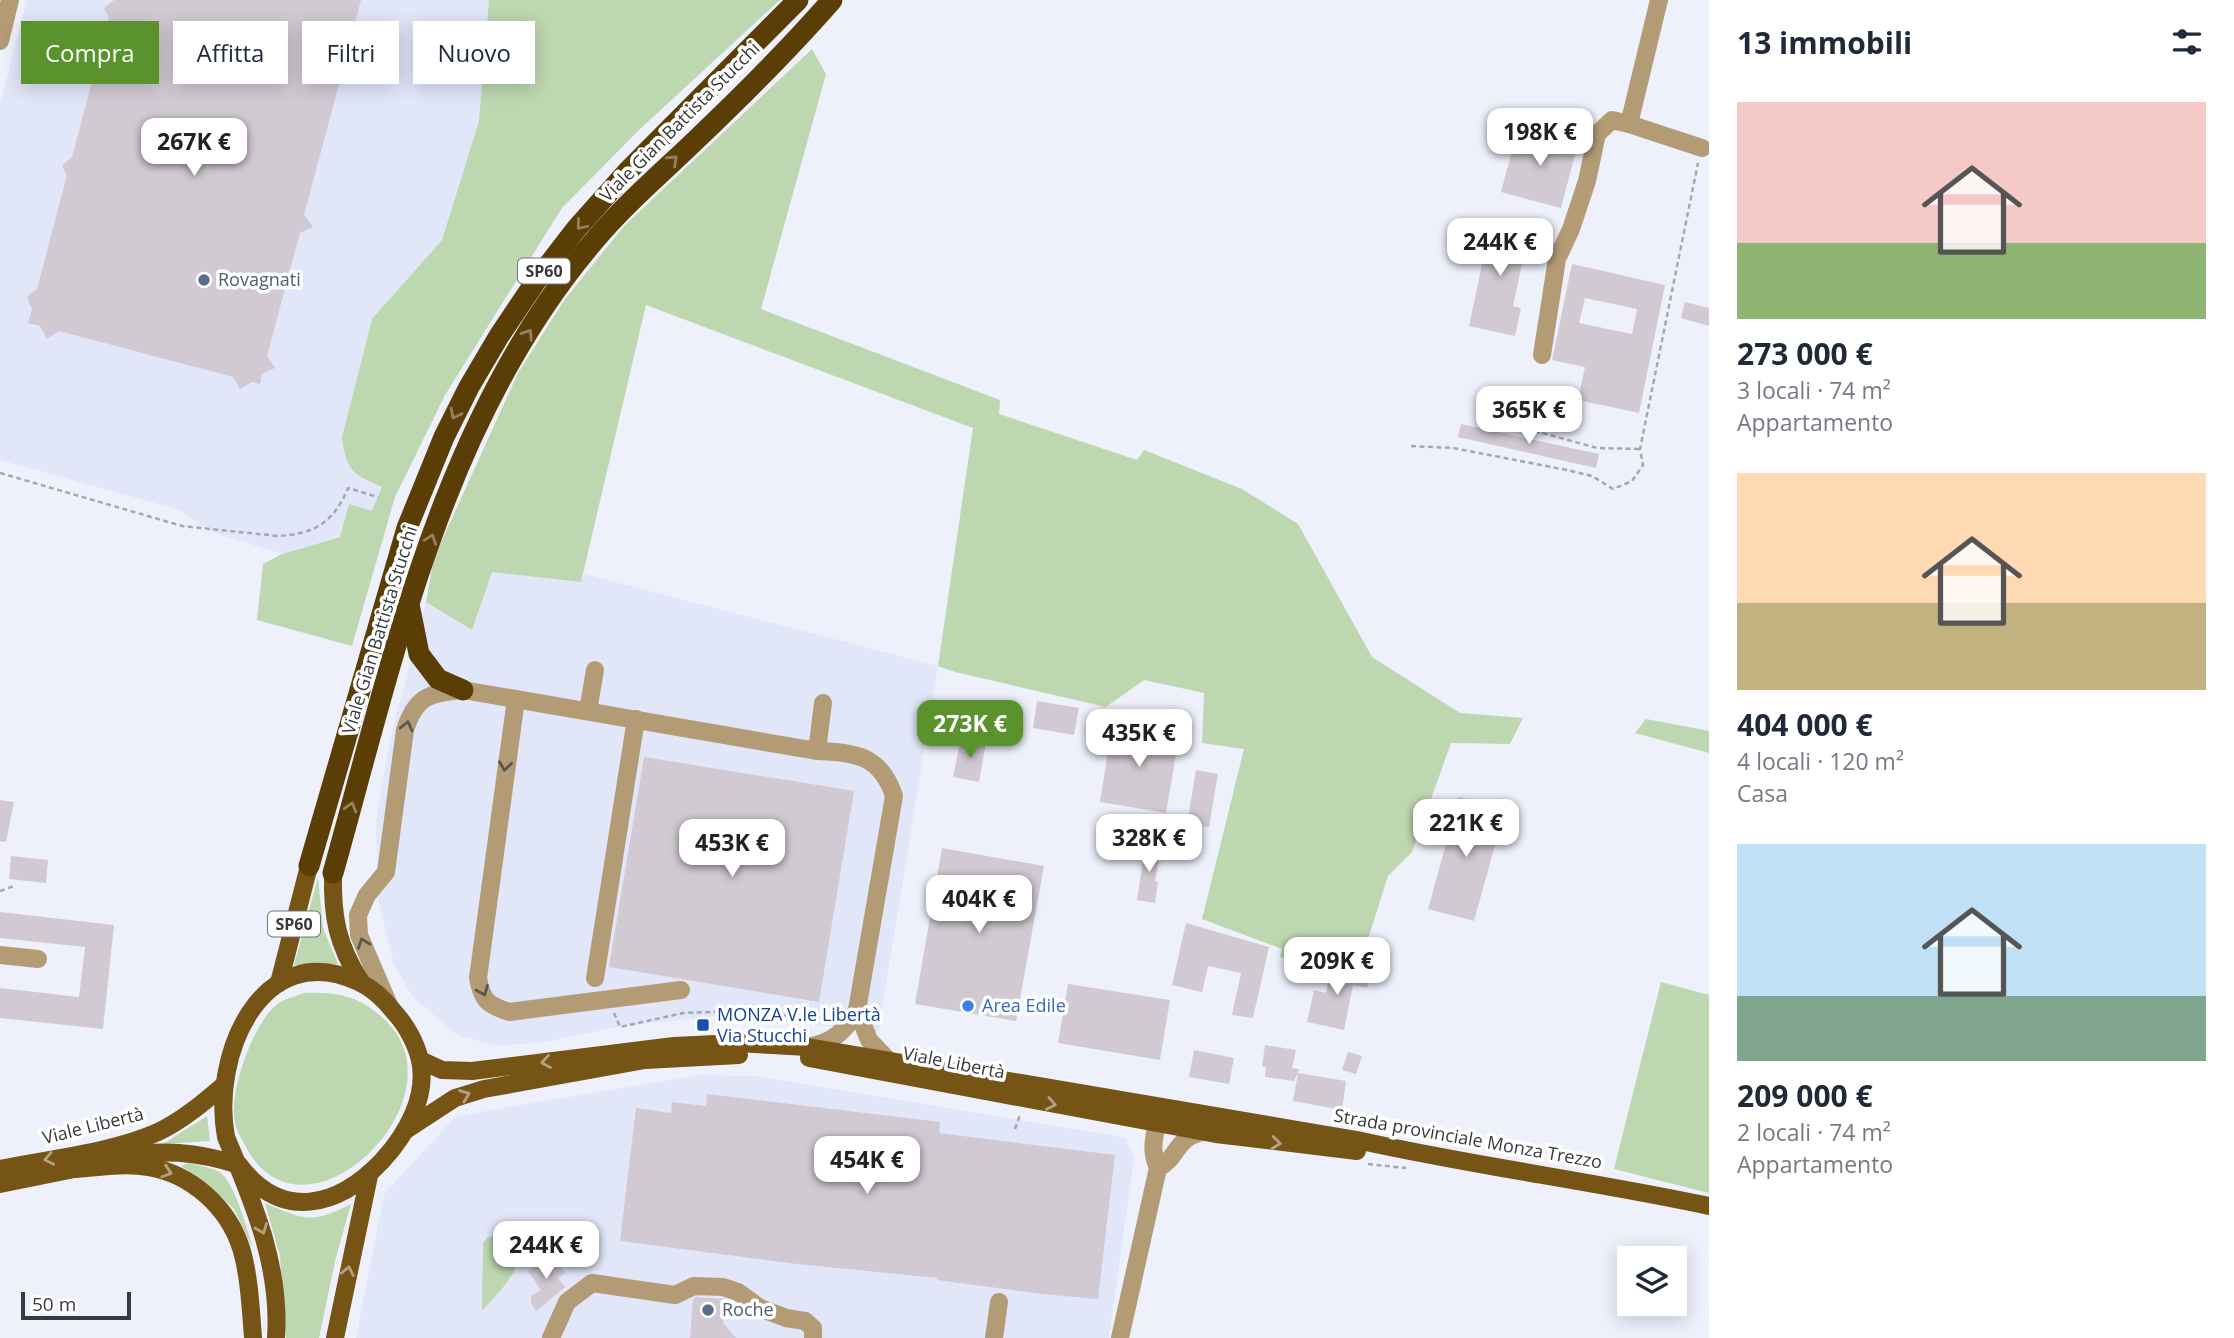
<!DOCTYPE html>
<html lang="it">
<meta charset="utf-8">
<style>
body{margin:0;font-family:"Open Sans",sans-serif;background:#f6f6f7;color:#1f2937;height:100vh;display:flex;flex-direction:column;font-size:26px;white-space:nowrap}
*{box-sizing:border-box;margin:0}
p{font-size:23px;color:#747a83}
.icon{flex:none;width:38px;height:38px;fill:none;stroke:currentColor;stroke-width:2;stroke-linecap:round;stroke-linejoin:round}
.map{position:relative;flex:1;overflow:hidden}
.details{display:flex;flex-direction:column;background:#fff;width:525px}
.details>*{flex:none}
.top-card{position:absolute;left:21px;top:21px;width:665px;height:63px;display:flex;gap:14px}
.buttons{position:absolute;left:1617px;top:1246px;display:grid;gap:14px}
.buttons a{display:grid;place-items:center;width:70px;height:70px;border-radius:0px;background:#fff;box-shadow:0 4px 18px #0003;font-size:35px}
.scale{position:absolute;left:21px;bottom:18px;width:110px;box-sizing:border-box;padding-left:7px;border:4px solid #38393d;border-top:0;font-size:19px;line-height:24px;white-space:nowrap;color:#38393d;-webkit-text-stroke:5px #fff;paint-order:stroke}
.price{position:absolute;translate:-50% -60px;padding:0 16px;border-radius:14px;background:#fff;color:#222;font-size:23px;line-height:46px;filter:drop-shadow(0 2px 4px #0008)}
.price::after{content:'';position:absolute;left:50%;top:42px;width:21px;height:16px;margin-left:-10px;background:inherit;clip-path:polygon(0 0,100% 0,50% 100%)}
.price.selected{background:#5a922e;color:#fff}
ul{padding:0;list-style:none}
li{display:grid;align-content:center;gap:14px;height:371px;padding:0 28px}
li span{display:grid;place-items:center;height:217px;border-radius:0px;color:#555}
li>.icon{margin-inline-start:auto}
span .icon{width:126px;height:126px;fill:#fffc;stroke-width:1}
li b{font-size:30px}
h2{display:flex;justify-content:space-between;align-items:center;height:84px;padding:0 28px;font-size:30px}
.pill{padding:0 24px;border-radius:0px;background:#fff;box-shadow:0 4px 18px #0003;font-size:24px;line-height:63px}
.pill.selected{background:#5a922e;color:#fff}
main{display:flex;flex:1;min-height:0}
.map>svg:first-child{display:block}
</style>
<main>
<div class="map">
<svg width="1709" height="1338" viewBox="0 0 1709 1338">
<rect width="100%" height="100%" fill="#eef1fc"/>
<g fill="#e2e6f9">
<path d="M27,0h462l-10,121 -37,119 -70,79 -30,118 2,19 23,26 15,5 -10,25 -32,24 -58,18 -76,-24 -26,-20 -180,-50v-356z"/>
<path d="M492,571l89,10 3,-7 354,92 -60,367 -142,-19 -114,12 -78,16 -47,4 -40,-11 -44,-38 -19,-32 -16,-65 -2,-79 14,-81 36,-138 46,28z"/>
<path d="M701,1075l53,1 372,62 8,21 -25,179h-753l28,-144 72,-78z"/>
</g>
<g fill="#bdd7b0">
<path d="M489,0h291l-140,129 -78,79 -117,187 -50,102 -43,149 -95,-26 6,-56 19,-10 58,-17 9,-33 23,7 10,-24c-28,-12 -37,-17 -40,-50l30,-118 70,-79 37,-119z"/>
<path d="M812,49l14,25 -65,235 239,91 -1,14 138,46 7,-10 98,39 56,35 74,133 88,56 63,5 -13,26 -59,-1 -39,109 -24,24 -27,85 -34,-4 -10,9 -37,-9 2,-8 -80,-30 42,-170 -42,-6 2,-50 -60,-13 -38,27 -151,-35 -17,-6 35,-238 -327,-123 -65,277 -89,-10 -20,58 -46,-28 8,-44 84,-185 47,-74 59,-73z"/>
<path d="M1646,719l63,12v22l-74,-20z"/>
<path d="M318,877l5,51 15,36 -44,1z"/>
<path d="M1661,982l48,13v198l-95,-24z"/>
<path d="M304,993c35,-1 56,3 82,28 80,78 -82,236 -140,126 -4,-7 -9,-16 -11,-24 -7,-29 18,-98 40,-117 7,-7 20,-9 29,-13z"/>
<path d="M207,1116l3,25 -47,3z"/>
<path d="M189,1163c9,2 24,5 32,10 14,12 27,58 32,76l-19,-40 -31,-29 -22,-14z"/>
<path d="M265,1203c39,17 47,21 86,1l-15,53 -17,81h-33l-6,-82z"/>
<path d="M497,1234c11,2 16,5 20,16 6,22 -22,45 -35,61l1,-68 4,-5z"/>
</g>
<g fill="#d2cad3" fill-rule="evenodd">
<path d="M114,0h247l-15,56 8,14 -13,7 -37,138 9,12 -13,6 -33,123 8,12 -13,6 -2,10 -8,-2 -12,7 -7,-12 -174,-46 -12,8 -7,-13 -12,-3 4,-14 -5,-12 10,-8 30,-114 -5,-9 10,-9 37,-139 -5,-10z"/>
<path d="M1518,128l60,15 -17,65 -60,-16z"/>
<path d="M1492,218l38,8 -17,80 8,2 -6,28 -46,-10z"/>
<path d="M1572,264l93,21 -26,128 -61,-13 7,-33 -33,-7zM1585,298l52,11 -5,25 -53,-11z"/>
<path d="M1685,302l24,6v18l-28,-8z"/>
<path d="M1461,424l138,30 -3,14 -138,-31z"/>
<path d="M1037,701l42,7 -5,27 -41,-7z"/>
<path d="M1112,726l67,11 -13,76 -66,-11z"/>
<path d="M961,738l25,5 -7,39 -26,-5z"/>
<path d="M644,757l210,34 -35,211 -210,-35z"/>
<path d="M1196,770l22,4 -9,53 -22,-3z"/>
<path d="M1459,797l46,12 -31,112 -46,-12z"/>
<path d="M0,800l14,2 -8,40 -6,-1z"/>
<path d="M1146,842l15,3 -6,36 3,1 -3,21 -18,-3z"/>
<path d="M942,848l102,18 -28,155 -101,-17z"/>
<path d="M11,856l37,4 -2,23 -37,-4z"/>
<path d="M0,912l114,13 -11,104 -103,-11v-30l79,9 6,-50 -85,-9z"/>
<path d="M1186,923l83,24 -16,71 -21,-3 9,-42 -33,-7 -6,26 -30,-7z"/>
<path d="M1332,964l39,8 -4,16 -14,-3 -9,45 -37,-8 7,-32 12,3z"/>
<path d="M1068,984l102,16 -10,60 -102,-17z"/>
<path d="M1265,1045l31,5 -4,18 7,1 -1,4 48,8 -4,29 -49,-9 5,-28 -4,8 -29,-4 1,-10 -4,-1z"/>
<path d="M1194,1050l40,8 -5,26 -40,-7z"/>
<path d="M1348,1052l14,4 -6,18 -14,-4z"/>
<path d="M707,1094l233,28 -1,11 176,22 -17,144 -56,-5 -105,-14v-2l-140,-14 -177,-23 16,-133 35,5 1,-11 34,4z"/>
<path d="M551,1253l14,20 -7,5 7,9 -29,24 -5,-8v-7l10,-6 -13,-19z"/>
<path d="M696,1297l28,2 -1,24 13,15h-46l3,-39z"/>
</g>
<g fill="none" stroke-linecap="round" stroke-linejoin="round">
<g stroke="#a5a7af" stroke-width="2.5" stroke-dasharray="5 3.5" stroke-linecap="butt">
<path d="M1477,415l120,33 43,1"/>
<path d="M1411,446l42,2 114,22 25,6 21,13 19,-8 11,-16 -3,-16 58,-286"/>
<path d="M0,473l182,53 96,10c37,-2 56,-14 70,-48l30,9"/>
<path d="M0,891l14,-5"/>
<path d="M614,1013l6,14 63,-14 51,-2 80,7 12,-3 8,-8 6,1"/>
<path d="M1015,1129l5,-14"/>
<path d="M1368,1164l38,4"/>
</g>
<g stroke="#b39b76" stroke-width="18">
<path d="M1659,0l-30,124 73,24"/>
<path d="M0,41l10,-41"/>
<path d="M1542,355l15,-96 14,-30 16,-48 10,-47 15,-14 17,4"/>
<path d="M516,699l-38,279c4,23 10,27 31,34l172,-22"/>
<path d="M588,711l7,-41"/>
<path d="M817,751l6,-48"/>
<path d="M0,955l38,4"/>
<path d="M595,978l41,-259"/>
<path d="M389,1005l-30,-70 -1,-20 9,-20 19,-23 19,-142c11,-34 24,-37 58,-40l354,61c39,1 64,5 77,45l-37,214c-12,22 -24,32 -49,37"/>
<path d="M857,1010l12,30 18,19"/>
<path d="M1157,1124c-4,17 -6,28 1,44"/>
<path d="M1158,1168c21,-10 16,-30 45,-36"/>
<path d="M551,1338l16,-36 25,-19 83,12 19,-9 29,1 15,5 22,16 26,10 19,3 8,7v10"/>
<path d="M994,1338l5,-36"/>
<path d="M1120,1338l38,-170"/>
</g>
<g stroke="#765416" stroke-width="18">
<path d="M333,873c-1,44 4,71 28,109"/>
<path d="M279,983l30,-117"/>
<path d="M809,1058l407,76 141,17"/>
<path d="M420,1060l22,10 30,1 202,-25 62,-3 72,4 549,93c116,26 235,41 352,66"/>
<path d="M406,1130l49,-32 29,-9 161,-29 94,-5"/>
<path d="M118,1158c42,-10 80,-6 121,7"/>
<path d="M239,1165c43,57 99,42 143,-4 24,-26 46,-64 38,-101 -4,-17 -14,-35 -25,-47 -10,-13 -21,-24 -36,-31 -99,-46 -148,76 -133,155 27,65 55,129 50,201"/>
<path d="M0,1169c49,-10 114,-17 158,-37 25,-12 46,-30 66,-47"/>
<path d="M75,1169c24,-2 50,-6 74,-2 42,7 79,40 92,81 8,25 10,63 12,90"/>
<path d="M0,1184l84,-17"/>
<path d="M335,1338l34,-162"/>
</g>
<g stroke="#5a3e05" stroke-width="21">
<path d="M410,609l9,45 19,25 25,11"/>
<path d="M309,866l98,-338 37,-91 25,-50 30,-51 37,-55 41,-53 50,-56 171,-172"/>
<path d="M333,873c61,-218 110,-455 261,-632 32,-38 70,-70 105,-104 46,-44 92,-90 133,-137"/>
</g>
</g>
<defs><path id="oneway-chevron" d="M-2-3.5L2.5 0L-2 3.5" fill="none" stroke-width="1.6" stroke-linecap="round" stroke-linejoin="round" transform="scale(1.75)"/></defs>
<g stroke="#94825c">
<use href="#oneway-chevron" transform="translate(673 160) rotate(-43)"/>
<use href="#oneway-chevron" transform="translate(581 225) rotate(130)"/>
<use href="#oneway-chevron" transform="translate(528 334) rotate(-57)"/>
<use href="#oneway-chevron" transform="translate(455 414) rotate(117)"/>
<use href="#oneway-chevron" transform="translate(431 539) rotate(-71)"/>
<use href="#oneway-chevron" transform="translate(351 807) rotate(-74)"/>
</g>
<g stroke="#5d564e">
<use href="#oneway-chevron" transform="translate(407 726) rotate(-76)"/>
<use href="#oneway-chevron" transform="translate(505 766) rotate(98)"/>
<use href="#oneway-chevron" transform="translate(363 943) rotate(-110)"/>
<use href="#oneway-chevron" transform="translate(483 991) rotate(68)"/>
</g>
<g stroke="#b4a17f">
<use href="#oneway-chevron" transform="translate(546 1062) rotate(171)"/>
<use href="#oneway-chevron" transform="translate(465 1095) rotate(-21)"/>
<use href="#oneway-chevron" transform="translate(1051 1104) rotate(12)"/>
<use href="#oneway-chevron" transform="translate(1276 1143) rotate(6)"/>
<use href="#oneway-chevron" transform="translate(49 1159) rotate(169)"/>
<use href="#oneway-chevron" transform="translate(167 1172) rotate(18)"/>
<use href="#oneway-chevron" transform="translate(262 1229) rotate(69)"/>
<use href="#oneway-chevron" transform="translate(348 1271) rotate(-79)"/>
</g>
<g fill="#5c6f8a" stroke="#fff" stroke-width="2.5">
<circle cx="204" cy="280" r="7"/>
<circle cx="708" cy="1310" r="7"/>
</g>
<circle fill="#3f7fe0" stroke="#fff" stroke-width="2.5" cx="968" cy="1006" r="7"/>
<rect fill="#1a4fb4" stroke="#fff" stroke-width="2.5" x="696" y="1018" width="14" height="14" rx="3.5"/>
<g text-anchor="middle" stroke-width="7" stroke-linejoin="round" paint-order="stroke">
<g fill="#fff" stroke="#747477" stroke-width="2">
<rect x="518" y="258.5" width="52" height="25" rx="5"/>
<rect x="268" y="911.5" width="52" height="25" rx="5"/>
</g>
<g font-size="16" font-weight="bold" fill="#38393d">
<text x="544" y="277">SP60</text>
<text x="294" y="930">SP60</text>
</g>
<g font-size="18" fill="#38393d" stroke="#fff">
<text transform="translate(680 122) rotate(-45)" y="6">Viale Gian Battista Stucchi</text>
<text transform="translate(380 630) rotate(-73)" y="6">Viale Gian Battista Stucchi</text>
<text transform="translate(954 1063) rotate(11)" y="6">Viale Libertà</text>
<text transform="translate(93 1126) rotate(-14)" y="6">Viale Libertà</text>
<text transform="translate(1468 1139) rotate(10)" y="6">Strada provinciale Monza Trezzo</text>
</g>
<g font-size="18" fill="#4e5e75" stroke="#fff" text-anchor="start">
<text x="218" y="286">Rovagnati</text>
<text x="722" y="1316">Roche</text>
</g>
<g font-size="18" fill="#366cbe" stroke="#fff" text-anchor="start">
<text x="982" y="1012">Area Edile</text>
</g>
<g font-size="18" fill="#164399" stroke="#fff" text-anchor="start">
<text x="717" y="1021">MONZA V.le Libertà<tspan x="717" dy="21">Via Stucchi</tspan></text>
</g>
</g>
</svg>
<div class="buttons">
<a><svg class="icon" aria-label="layers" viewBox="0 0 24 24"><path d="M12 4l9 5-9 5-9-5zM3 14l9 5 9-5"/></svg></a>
</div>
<div class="scale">50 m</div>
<b class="price" style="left:1540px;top:168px">198K €</b>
<b class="price" style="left:194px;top:178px">267K €</b>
<b class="price" style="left:1500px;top:278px">244K €</b>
<b class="price" style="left:1529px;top:446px">365K €</b>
<b class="price selected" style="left:970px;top:760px">273K €</b>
<b class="price" style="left:1139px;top:769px">435K €</b>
<b class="price" style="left:1466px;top:859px">221K €</b>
<b class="price" style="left:1149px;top:874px">328K €</b>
<b class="price" style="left:732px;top:879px">453K €</b>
<b class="price" style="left:979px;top:935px">404K €</b>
<b class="price" style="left:1337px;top:997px">209K €</b>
<b class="price" style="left:867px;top:1196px">454K €</b>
<b class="price" style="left:546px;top:1281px">244K €</b>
<div class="top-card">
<a class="pill selected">Compra</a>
<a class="pill">Affitta</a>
<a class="pill">Filtri</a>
<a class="pill">Nuovo</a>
</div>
</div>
<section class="details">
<h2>13 immobili<svg class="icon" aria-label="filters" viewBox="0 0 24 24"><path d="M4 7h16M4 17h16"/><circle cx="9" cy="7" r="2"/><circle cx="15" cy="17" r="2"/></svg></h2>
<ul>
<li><span style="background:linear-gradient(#f6c9c9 65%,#8fb573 0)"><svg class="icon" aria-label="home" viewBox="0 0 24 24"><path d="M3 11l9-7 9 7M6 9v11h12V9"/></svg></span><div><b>273 000 €</b><p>3 locali · 74 m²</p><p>Appartamento</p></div></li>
<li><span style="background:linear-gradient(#ffd9b3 60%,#c2b280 0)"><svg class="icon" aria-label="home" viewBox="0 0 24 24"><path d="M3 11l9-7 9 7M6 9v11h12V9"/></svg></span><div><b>404 000 €</b><p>4 locali · 120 m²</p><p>Casa</p></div></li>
<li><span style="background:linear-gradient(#bfe0f5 70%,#7fa58c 0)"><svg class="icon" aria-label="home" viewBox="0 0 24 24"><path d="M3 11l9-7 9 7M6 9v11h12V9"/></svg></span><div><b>209 000 €</b><p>2 locali · 74 m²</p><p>Appartamento</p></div></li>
</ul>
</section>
</main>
